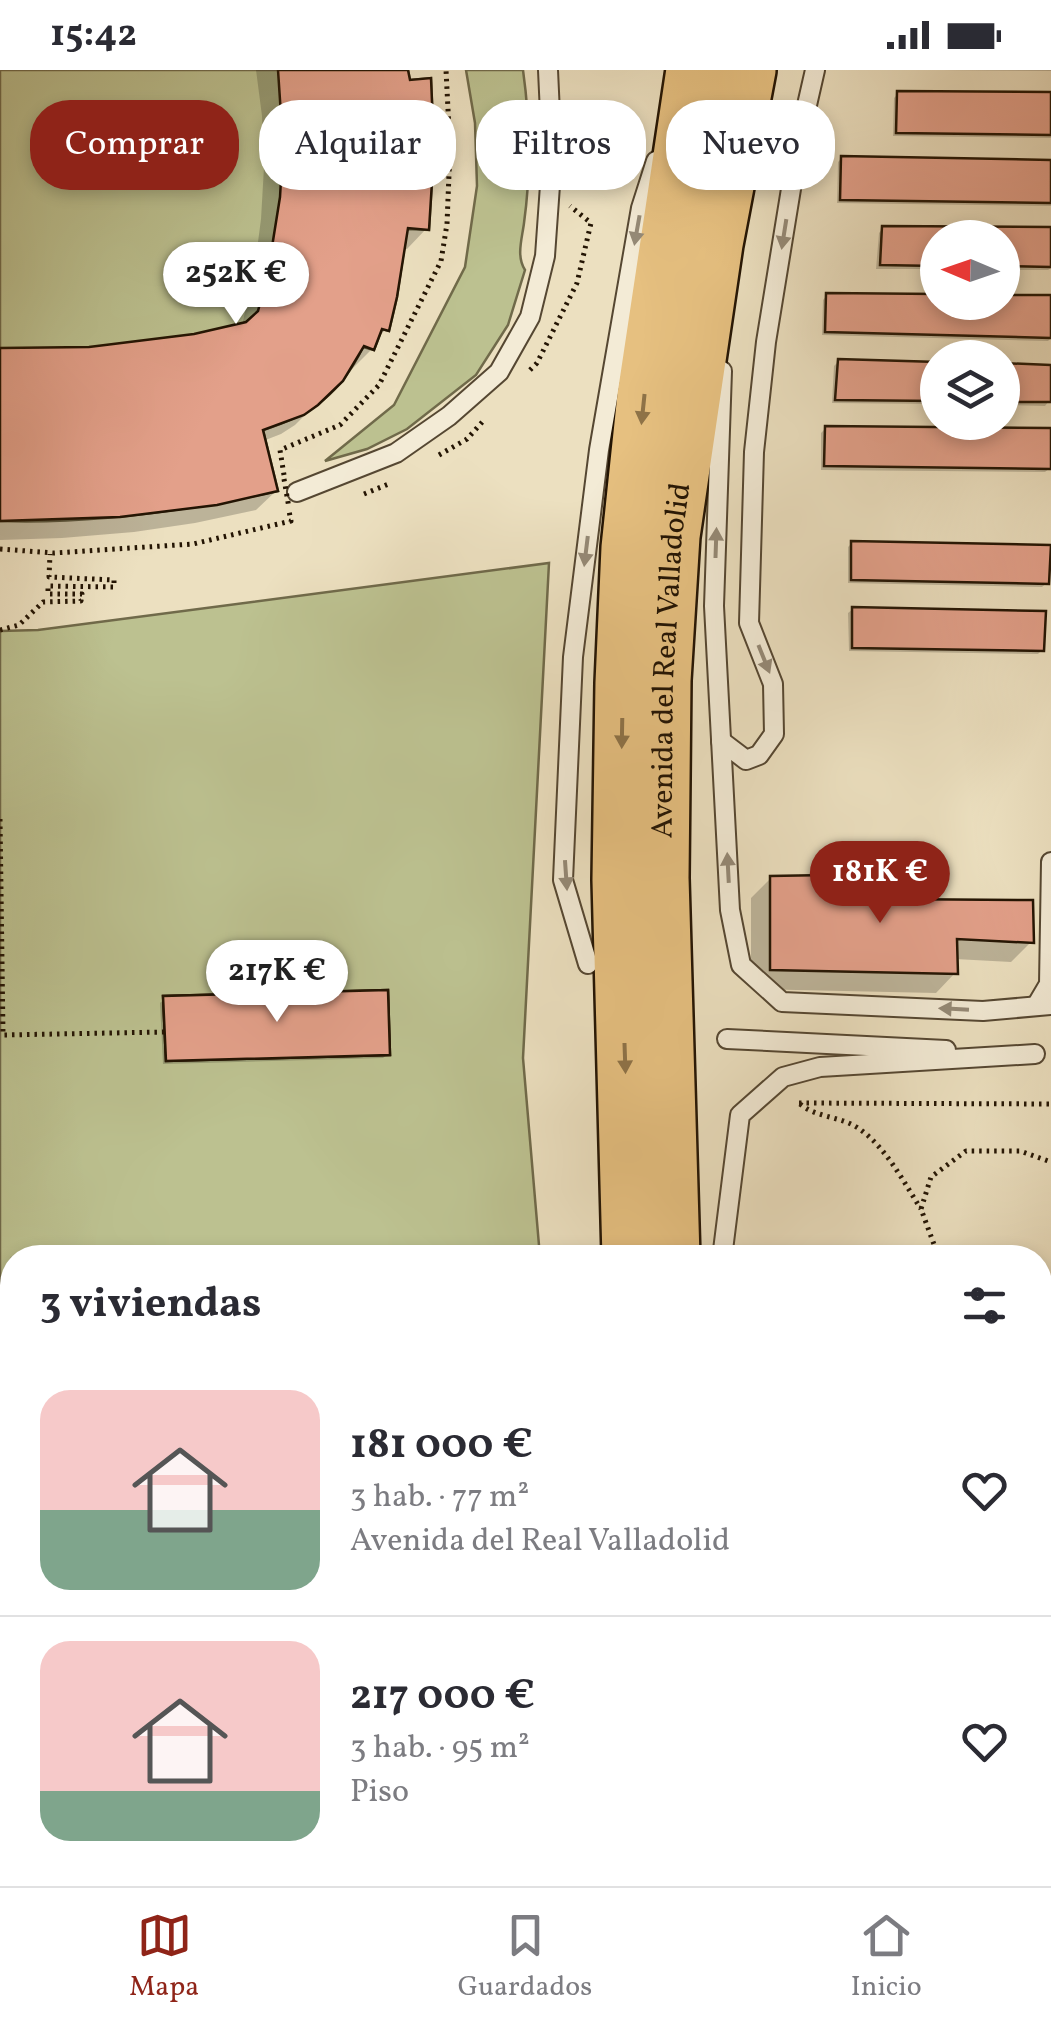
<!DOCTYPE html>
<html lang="es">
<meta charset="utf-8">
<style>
body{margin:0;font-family:Vollkorn,serif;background:#f2f2f3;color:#2b2b33;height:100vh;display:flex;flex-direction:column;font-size:38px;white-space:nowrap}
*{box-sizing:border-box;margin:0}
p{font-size:32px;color:#7c7c81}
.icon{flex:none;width:55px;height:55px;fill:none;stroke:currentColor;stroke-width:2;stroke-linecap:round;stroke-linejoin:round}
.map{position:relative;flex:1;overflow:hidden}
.side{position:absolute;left:0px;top:1175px;width:1052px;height:642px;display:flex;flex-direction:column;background:#fff;border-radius:40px 40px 0 0;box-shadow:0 5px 15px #0003}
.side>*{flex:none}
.top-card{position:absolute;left:30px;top:30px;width:992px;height:90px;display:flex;gap:20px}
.needle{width:65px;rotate:272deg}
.controls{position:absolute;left:920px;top:150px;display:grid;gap:20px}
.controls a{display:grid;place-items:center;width:100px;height:100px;border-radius:50%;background:#fff;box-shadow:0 5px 15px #0003;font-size:50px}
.price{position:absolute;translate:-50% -85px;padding:0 22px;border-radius:35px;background:#fff;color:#222;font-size:32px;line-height:65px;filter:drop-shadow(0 2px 5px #0008)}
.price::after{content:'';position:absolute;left:50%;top:60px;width:30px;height:22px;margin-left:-15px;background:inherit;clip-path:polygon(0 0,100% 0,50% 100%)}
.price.current{background:#8f2418;color:#fff}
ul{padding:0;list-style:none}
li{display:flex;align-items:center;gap:30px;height:250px;padding:0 40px}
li+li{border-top:2px solid #e1e1e2}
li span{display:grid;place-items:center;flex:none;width:280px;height:200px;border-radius:30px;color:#555}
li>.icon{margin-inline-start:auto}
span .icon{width:120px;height:120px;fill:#fffc;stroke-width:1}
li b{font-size:42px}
h2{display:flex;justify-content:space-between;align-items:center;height:120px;padding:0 40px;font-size:42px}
.pill{padding:0 35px;border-radius:40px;background:#fff;box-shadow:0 5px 15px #0003;font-size:35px;line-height:90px}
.pill.current{background:#8f2418;color:#fff}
.status{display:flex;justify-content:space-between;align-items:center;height:70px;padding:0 50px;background:#fff;direction:ltr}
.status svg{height:28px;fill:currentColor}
.menu{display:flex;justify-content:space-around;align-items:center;height:140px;border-top:2px solid #e1e1e2;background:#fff;font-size:28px;color:#7c7c81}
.menu a{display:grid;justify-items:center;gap:5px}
.menu .current{color:#8f2418}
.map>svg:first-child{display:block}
</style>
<div class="status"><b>15:42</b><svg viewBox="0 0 49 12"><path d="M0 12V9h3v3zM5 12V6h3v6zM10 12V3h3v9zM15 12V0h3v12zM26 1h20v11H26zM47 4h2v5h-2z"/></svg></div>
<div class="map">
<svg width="1051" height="1816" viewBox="0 0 1051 1816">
<rect width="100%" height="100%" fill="#ece0c0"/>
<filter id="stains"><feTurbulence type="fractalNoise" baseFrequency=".002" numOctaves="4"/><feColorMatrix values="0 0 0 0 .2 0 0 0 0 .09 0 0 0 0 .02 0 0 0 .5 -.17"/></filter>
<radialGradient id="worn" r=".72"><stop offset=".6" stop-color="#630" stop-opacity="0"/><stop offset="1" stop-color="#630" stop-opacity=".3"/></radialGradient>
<g fill="#bcc190" stroke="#706a4a" stroke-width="2.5">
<path d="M0,0h408l2,10 21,-2 3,71 -5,81 -22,-1 -10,68 -8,34 -7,-2 -8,21 -11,-3c-22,46 -51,68 -100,83l15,61c-91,20 -184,33 -278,30z"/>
<path d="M466,0h57c7,50 8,103 1,153 -2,16 -8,33 1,47l-17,55 -32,50 -69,54 -40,20 -42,12 69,-56 71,-138 12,-81 -2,-63z"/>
<path d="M549,493l-26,495 17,199 -528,1v121l-12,-8v-740l38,-1z"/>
</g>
<g fill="#0003">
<path d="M256,0h150l20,159 -19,20h-5l-16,80 -11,12 -3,8 -20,20 -4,-2 -7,12 -46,46 -14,9 -18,7 13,50 -20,19 -61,13 -61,9 -72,6 -62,2v-190h89l105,-13 48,-11 13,-61 6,-46 3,-52 -2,-51z"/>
<path d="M942,0h109v1z"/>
<path d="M898,24l153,1v43l-158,-2 1,-38z"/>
<path d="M842,88l209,5v43l-214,-3 1,-41z"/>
<path d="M883,158l168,1v39l-3,2h-46v-32h-64v31h-62l3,-36z"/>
<path d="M827,225l111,7h64l49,-4v40l-3,3 -226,-6 1,-35z"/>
<path d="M839,291l99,3v40l-106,-1 2,-37z"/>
<path d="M1002,296l47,35 -4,5 -43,-1z"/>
<path d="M826,358l225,3 -1,37 -5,4 -224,-2v-37z"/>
<path d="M852,473l195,40 -5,4 -194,-4v-36z"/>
<path d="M853,539l189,41 -4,4 -189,-3 -1,-38z"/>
<path d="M771,808l114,24 146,40 -20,20 -56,-3v14l-19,20 -185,-4v-91z"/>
<path d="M164,929l224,55 -5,4 -220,6 -3,-61z"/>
</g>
<g fill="#e3a08a" stroke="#231403" stroke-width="2.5">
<path d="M278,0h130l2,10 21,-2 3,71 -5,81 -21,-2 -11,69 -8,34 -7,-2 -8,21 -10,-4 -21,35 -25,24 -14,10 -41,15 15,61 -61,14 -97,12 -120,4v-173l89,-1 105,-13 52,-12 12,-11 10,-39 12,-75 3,-52z"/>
<path d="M897,21l154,1v43l-155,-2z"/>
<path d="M841,86l210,4v43l-211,-3z"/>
<path d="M882,156l169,1v40l-49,-1v-28h-64v28l-58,-1z"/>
<path d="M826,223l112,1v8h64v-7h49v43l-226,-6z"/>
<path d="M838,289l100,3v39l-103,-1z"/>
<path d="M1002,293l49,2v37h-49z"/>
<path d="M825,356l226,2v41l-227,-3z"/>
<path d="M851,471l200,4 -2,39 -198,-4z"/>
<path d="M852,537l194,4 -2,40 -192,-3z"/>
<path d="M885,804l2,25 146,1 1,43 -77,-4 1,35 -188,-4v-94z"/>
<path d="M388,920l2,65 -224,6 -3,-65z"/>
<path d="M388,920l2,65 -224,6 -3,-65z"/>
</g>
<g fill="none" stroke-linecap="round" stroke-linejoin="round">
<defs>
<g id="lane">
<path d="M722,301l-8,235 16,304 11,55 41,37 201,9 68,-6"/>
<path d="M297,422l99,-39 53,-37 50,-44 31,-55 15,-61 7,-99 -4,-87"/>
<path d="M721,671l25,19 13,-5 15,-21 -1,-50 -24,-61 5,-171 12,-110 33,-202 16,-70"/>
<path d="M588,894l-25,-84 10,-223 26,-207 42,-242 15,-47"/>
<path d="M1036,936l13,-22 2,-122"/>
<path d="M727,969l219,11"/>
<path d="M722,1188l18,-143 43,-38 37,-10 215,-13"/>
</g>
<g id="highway">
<path d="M630,1188l-10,-378 3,-197 6,-135 16,-152 49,-326"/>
<path id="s1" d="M672,1188l-11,-380 2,-198 9,-144 43,-292 33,-174"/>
<path d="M591,1816l4,-11"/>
<path d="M647,1816l3,-11"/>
</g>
</defs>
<use href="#lane" stroke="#554732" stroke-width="22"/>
<use href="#highway" stroke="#231403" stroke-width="60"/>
<g stroke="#231403" stroke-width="5" stroke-dasharray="2.5 5" stroke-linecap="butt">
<path d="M530,300l7,-7 40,-80 14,-60 -21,-17"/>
<path d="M439,385l28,-16 18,-20"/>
<path d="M284,405l-4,-25 60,-25 39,-40 62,-124 6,-37 3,-75 -4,-79"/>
<path d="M364,424l27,-11"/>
<path d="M0,479l54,4 139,-9 98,-23 -2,-10"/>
<path d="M0,560l19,-5 24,-23 38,-1 1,-7h-34v-8l66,1v-7l-65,-3 1,-23"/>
<path d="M0,749l3,216 162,-3"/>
<path d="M799,1033l252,1"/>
<path d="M800,1034c17,14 40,12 58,24 28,19 45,53 63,81"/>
<path d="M939,1188l-18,-49 10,-32 35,-26h54l31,11"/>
<path d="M1040,1408l11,26"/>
</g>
<use href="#lane" stroke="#f3ebd6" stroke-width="18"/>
<use href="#highway" stroke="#e6c080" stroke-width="55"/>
<path stroke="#231403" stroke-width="5" stroke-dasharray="2.5 5" stroke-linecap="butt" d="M284,409l5,29"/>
</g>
<defs><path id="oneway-solid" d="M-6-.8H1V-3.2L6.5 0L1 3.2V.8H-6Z" transform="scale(2.5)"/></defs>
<g fill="#958a77">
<use href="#oneway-solid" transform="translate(637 160) rotate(100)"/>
<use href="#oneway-solid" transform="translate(784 164) rotate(99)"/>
<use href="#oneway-solid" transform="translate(716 473) rotate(-88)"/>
<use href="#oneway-solid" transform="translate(586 481) rotate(97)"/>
<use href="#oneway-solid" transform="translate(764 589) rotate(68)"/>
<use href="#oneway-solid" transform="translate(728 798) rotate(-93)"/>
<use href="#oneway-solid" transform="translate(566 805) rotate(86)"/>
<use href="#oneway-solid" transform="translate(954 939) rotate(-177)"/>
</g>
<g fill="#8e7348">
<use href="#oneway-solid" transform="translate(643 339) rotate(96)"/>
<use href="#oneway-solid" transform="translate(622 663) rotate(91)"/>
<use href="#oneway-solid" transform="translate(625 988) rotate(88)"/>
</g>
<g text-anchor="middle" stroke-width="8" stroke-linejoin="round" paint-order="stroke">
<g font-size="30" fill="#231403" stroke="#f3ebd6">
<text dy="10" stroke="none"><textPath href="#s1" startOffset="598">Avenida del Real Valladolid</textPath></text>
</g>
</g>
<rect width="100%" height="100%" filter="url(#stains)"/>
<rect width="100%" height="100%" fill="url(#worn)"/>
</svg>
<div class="controls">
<a><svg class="needle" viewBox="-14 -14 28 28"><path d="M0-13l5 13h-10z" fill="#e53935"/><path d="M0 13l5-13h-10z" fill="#7c7c81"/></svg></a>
<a><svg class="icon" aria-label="layers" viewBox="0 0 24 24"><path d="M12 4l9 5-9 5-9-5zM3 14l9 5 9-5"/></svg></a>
</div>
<b class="price" style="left:236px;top:257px">252K €</b>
<b class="price current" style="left:880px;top:856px">181K €</b>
<b class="price" style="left:277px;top:955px">217K €</b>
<div class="top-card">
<a class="pill current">Comprar</a>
<a class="pill">Alquilar</a>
<a class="pill">Filtros</a>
<a class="pill">Nuevo</a>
</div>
<section class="side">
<h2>3 viviendas<svg class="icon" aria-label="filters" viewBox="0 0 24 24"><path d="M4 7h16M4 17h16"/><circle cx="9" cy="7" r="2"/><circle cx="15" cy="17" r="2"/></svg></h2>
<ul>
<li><span style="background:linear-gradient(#f6c9c9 60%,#7fa58c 0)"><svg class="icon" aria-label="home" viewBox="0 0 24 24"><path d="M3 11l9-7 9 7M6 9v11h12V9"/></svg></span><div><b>181 000 €</b><p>3 hab. · 77 m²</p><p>Avenida del Real Valladolid</p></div><svg class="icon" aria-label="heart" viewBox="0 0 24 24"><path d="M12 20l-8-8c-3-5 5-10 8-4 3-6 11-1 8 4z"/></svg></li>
<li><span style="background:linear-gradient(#f6c9c9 75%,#7fa58c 0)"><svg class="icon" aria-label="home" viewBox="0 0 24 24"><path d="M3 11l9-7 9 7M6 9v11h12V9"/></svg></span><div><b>217 000 €</b><p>3 hab. · 95 m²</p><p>Piso</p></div><svg class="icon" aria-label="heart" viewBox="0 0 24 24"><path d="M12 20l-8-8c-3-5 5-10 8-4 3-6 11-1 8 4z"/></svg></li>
</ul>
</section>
</div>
<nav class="menu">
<a class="current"><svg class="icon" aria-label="map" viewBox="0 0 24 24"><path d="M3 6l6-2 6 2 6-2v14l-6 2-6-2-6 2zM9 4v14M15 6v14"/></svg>Mapa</a>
<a><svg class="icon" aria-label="saved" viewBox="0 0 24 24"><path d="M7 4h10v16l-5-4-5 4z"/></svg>Guardados</a>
<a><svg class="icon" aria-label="home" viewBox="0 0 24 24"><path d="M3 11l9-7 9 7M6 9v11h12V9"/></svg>Inicio</a>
</nav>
